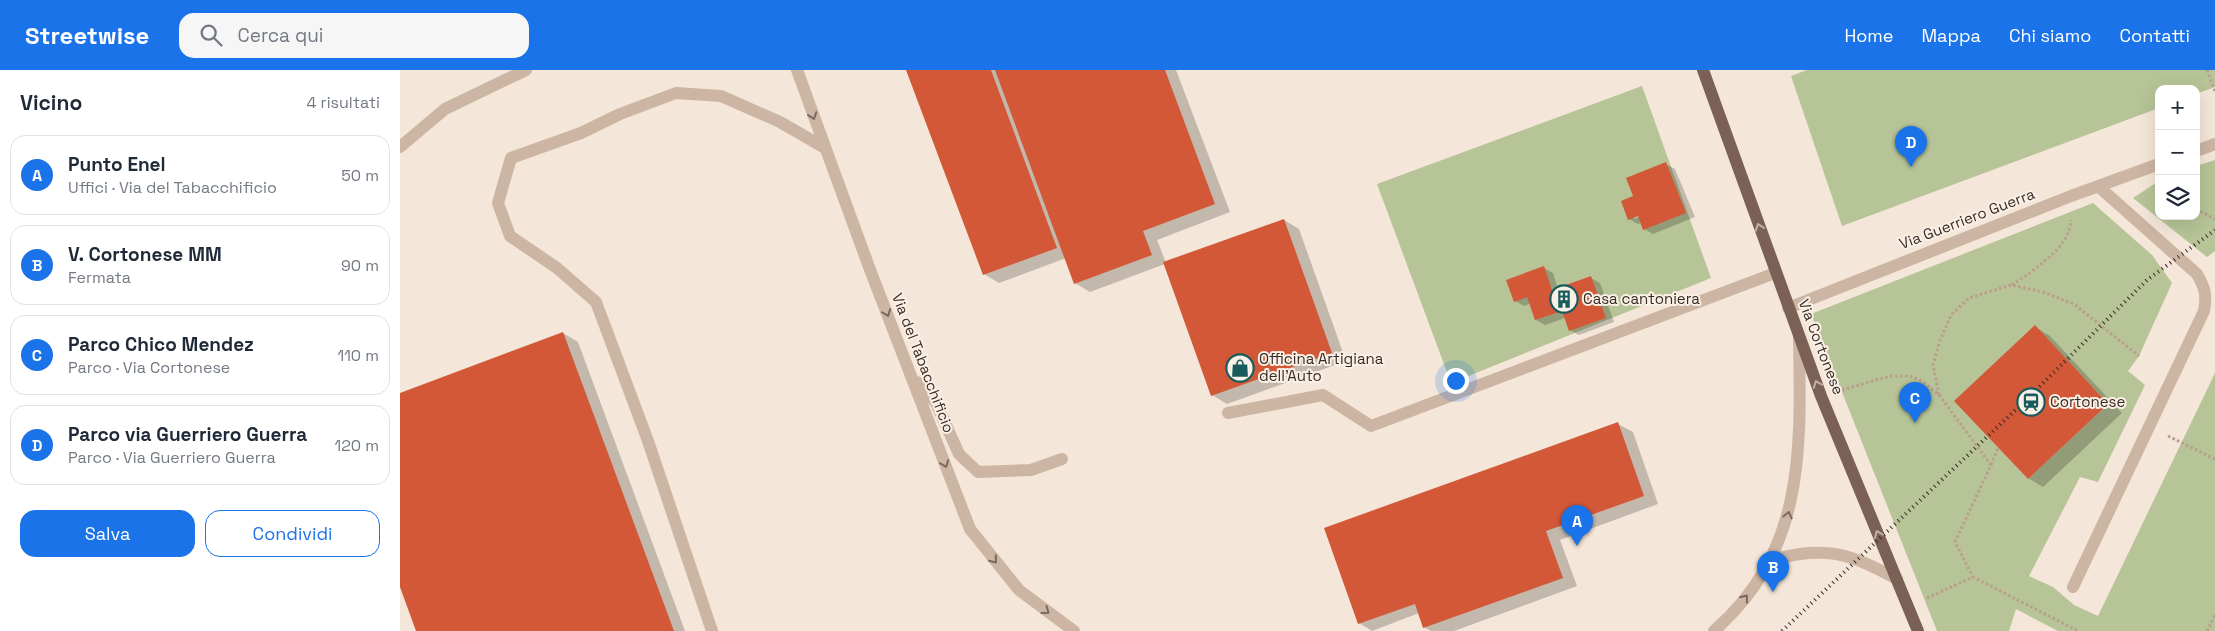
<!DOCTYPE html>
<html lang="it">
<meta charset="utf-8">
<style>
body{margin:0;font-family:"Space Grotesk",sans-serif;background:#f6f6f7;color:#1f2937}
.controls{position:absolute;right:15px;top:15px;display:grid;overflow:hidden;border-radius:10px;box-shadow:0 5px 20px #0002}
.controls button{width:45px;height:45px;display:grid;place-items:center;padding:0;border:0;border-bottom:1px solid #e0e1e3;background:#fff;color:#1f2937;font:25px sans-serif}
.you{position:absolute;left:1055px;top:310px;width:18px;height:18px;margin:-12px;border:4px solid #fff;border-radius:50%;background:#1a73e8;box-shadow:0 0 0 8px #1a73e833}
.badge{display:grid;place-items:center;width:32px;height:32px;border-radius:50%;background:#1a73e8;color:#fff;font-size:16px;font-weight:700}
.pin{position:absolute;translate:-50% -41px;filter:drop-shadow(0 1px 2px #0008)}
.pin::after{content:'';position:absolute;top:26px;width:18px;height:15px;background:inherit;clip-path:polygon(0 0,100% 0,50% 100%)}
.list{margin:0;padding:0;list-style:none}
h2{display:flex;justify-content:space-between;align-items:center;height:65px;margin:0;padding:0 20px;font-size:21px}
h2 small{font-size:16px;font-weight:400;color:#747a83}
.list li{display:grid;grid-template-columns:32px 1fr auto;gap:15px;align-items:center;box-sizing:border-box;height:80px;margin:0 10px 10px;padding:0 10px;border:1px solid #e0e1e3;border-radius:15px}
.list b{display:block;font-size:19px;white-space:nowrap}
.list p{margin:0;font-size:16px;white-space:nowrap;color:#747a83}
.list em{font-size:16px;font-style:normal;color:#747a83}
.actions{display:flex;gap:10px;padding:15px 20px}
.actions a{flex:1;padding:11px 0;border:1px solid #1a73e8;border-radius:15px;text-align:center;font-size:18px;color:#1a73e8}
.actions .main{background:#1a73e8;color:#fff}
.icon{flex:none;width:28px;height:28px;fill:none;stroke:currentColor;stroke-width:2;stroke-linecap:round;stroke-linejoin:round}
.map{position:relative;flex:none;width:1815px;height:561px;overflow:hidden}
header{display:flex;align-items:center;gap:30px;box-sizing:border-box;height:70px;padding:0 25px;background:#1a73e8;color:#fff}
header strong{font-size:24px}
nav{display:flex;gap:28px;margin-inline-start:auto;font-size:18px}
.search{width:350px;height:45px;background:#f6f6f7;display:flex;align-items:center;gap:12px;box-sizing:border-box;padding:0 18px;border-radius:15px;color:#747a83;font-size:19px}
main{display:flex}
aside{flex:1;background:#fff}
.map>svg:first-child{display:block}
.green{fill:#b7c497;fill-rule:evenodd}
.shadow{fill:#0003;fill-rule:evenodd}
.building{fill:#d25838}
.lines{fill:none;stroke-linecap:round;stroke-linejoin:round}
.path{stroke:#b99e8d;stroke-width:3;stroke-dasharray:2.5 2.5;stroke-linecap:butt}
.minor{stroke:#cdb5a3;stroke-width:12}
.major{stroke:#7b6155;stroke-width:12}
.rail{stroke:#372b26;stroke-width:4;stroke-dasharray:1 4;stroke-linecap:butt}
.oneway{stroke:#7a695e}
.oneway2{stroke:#c1b0a4}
.labels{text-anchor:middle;stroke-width:4;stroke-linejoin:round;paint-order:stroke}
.street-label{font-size:15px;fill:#372b26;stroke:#fbf0e5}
.poi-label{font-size:15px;fill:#372b26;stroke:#fbf0e5;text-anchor:start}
</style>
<header>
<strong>Streetwise</strong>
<div class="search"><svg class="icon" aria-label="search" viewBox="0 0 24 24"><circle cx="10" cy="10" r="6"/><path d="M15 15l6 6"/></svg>Cerca qui</div>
<nav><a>Home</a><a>Mappa</a><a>Chi siamo</a><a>Contatti</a></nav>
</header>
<main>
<aside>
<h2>Vicino<small>4 risultati</small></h2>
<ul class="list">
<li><span class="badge">A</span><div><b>Punto Enel</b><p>Uffici · Via del Tabacchificio</p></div><em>50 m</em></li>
<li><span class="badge">B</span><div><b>V. Cortonese MM</b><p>Fermata</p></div><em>90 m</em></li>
<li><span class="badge">C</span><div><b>Parco Chico Mendez</b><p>Parco · Via Cortonese</p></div><em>110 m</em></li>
<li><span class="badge">D</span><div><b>Parco via Guerriero Guerra</b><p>Parco · Via Guerriero Guerra</p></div><em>120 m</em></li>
</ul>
<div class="actions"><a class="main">Salva</a><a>Condividi</a></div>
</aside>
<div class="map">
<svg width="1815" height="561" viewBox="0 0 1815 561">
<rect width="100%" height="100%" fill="#f4e6d8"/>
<path class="green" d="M 1407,0 L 1815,0 L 1815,17 L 1796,24 L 1796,19 L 1759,19 L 1759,38 L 1442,156 L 1391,6 Z
M 1242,16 L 1311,208 L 1051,313 L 977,114 Z
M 1815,90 L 1815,181 L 1807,187 L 1733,128 L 1759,111 L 1759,146 L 1796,146 L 1796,96 Z
M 1693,133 L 1752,185 L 1772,213 L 1739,286 L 1728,301 L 1745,315 L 1698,412 L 1680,407 L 1629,506 L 1653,517 L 1674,535 L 1698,546 L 1815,303 L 1815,561 L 1658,561 L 1616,539 L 1609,561 L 1537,561 L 1411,244 ZM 1635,256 L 1708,334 L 1628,409 L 1555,331 Z"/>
<path class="shadow" d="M 508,0 L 776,0 L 830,142 L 757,170 L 766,193 L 884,150 L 899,159 L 946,291 L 827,334 L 812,325 L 765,194 L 690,222 L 675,213 L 666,188 L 599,213 L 584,204 Z
M 1266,94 L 1275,99 L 1295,147 L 1253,164 L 1244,159 L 1241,153 L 1238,154 L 1229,149 L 1234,127 ZM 1244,145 L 1234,149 L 1234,146 Z
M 1144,198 L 1153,203 L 1158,219 L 1191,208 L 1200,213 L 1214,252 L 1179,265 L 1170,260 L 1165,248 L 1145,255 L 1136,250 L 1131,233 L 1124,236 L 1115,231 Z
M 1635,257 L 1650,266 L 1722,343 L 1643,417 L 1628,408 Z
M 163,263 L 178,272 L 285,561 L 18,561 L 0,514 L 0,324 Z
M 1218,354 L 1233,362 L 1258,434 L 1160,470 L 1177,516 L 1054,561 L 1031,561 L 1024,557 L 1019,543 L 972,561 L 959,553 Z"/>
<path class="building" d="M 506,0 L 591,0 L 657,178 L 583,205 Z
M 595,0 L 765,0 L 815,134 L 743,161 L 752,185 L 674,214 Z
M 1266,92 L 1286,143 L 1243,160 L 1238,146 L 1228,150 L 1221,131 L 1233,126 L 1226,108 Z
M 884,149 L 932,283 L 811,326 L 763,192 Z
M 1144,196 L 1152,220 L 1191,206 L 1206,248 L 1169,261 L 1162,241 L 1135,250 L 1127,227 L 1114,232 L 1106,210 Z
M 1635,255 L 1708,334 L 1628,409 L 1554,331 Z
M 163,262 L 274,561 L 16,561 L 0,517 L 0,323 Z
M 1218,352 L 1244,426 L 1146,461 L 1163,508 L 1023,558 L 1015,534 L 958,554 L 924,458 Z"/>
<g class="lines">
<path class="path" d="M 1807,0 L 1815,21
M 1796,139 L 1815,149
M 1612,215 C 1632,201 1670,178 1671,150
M 1442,320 L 1490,306 L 1510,306 L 1522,311 L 1539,325 L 1591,395 L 1555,472 L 1573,507
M 1539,325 L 1533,295 L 1539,273 L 1551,245 L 1569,228 L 1611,215 L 1643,222 L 1674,234 L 1739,286
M 1768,366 L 1815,389
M 1591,395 L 1598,378
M 1527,528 L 1573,507 L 1678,561
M 1807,561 L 1815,545"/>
<path class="minor" d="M 397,0 L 469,197 L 570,459 L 619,520 L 674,561
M 0,77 L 45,39 L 126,0
M 1796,81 L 1815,74
M 1388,238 L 1671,126 L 1759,94
M 517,312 L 536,333 L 559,384 L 578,402 L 631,400 L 662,389
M 828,343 L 923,325 L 971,356 L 1375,203
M 1371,490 C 1425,475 1449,483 1497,509
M 1673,517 L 1804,241 C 1807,225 1805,218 1797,204 L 1698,116
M 312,561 L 248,371 L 196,232 L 157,198 L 110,166 L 98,133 L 111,88 L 181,63 L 220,44 L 276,23 L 321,26 L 380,52 L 425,78
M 1314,561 C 1405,481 1401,381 1399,268"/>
<path class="major" d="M 1303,0 L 1421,326 L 1518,561"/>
<path class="rail" d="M 1382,561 L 1626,330 L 1747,210 L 1815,160"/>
</g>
<defs><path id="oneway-chevron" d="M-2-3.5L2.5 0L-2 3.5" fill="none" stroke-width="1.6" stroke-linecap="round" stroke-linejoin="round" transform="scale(1.25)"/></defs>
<g class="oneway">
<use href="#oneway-chevron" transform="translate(413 46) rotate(70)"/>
<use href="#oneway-chevron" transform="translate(487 243) rotate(69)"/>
<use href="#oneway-chevron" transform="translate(545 394) rotate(69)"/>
<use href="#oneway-chevron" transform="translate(1388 445) rotate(-77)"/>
<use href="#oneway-chevron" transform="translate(594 490) rotate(51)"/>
<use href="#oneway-chevron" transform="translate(1345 528) rotate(-52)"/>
<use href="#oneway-chevron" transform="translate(646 541) rotate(36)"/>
</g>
<g class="oneway2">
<use href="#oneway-chevron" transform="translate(1359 157) rotate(-110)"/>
<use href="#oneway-chevron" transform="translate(1417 314) rotate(-111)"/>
<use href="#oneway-chevron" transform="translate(1478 464) rotate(-113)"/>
</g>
<defs>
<g id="building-ring" transform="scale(1.4375)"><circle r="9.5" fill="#fbf0e5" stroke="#175b5d" stroke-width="1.5"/><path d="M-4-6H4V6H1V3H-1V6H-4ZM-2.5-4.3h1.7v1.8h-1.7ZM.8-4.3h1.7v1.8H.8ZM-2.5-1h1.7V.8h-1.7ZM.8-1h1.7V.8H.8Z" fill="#175b5d"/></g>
<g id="shop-ring" transform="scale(1.4375)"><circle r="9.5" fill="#fbf0e5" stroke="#175b5d" stroke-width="1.5"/><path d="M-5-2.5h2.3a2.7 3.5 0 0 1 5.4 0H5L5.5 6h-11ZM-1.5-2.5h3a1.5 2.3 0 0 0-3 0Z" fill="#175b5d"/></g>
<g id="station-ring" transform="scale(1.4375)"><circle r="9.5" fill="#fbf0e5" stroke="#175b5d" stroke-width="1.5"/><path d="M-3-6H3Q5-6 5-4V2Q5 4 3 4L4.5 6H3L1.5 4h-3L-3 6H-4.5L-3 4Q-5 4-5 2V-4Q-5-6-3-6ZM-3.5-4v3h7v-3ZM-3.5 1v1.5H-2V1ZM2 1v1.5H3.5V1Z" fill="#175b5d"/></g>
</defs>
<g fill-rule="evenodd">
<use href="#building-ring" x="1164" y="229"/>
<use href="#shop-ring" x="840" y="298"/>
<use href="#station-ring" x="1631" y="332"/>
</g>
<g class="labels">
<g class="street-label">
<text transform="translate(1567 149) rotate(-21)" y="5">Via Guerriero Guerra</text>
<text transform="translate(1421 277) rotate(69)" y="5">Via Cortonese</text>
<text transform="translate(523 293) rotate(69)" y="5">Via del Tabacchificio</text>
</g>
<g class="poi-label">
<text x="1183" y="234">Casa cantoniera</text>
<text x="859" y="294">Officina Artigiana<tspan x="859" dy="17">dell'Auto</tspan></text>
<text x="1650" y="337">Cortonese</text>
</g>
</g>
</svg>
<div class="controls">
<button>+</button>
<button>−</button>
<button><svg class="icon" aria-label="layers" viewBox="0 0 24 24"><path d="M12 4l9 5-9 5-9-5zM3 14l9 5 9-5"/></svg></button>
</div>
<div class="you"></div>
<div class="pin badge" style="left:1177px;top:476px">A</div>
<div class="pin badge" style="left:1373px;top:522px">B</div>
<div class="pin badge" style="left:1515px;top:353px">C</div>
<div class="pin badge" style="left:1511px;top:97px">D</div>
</div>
</main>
